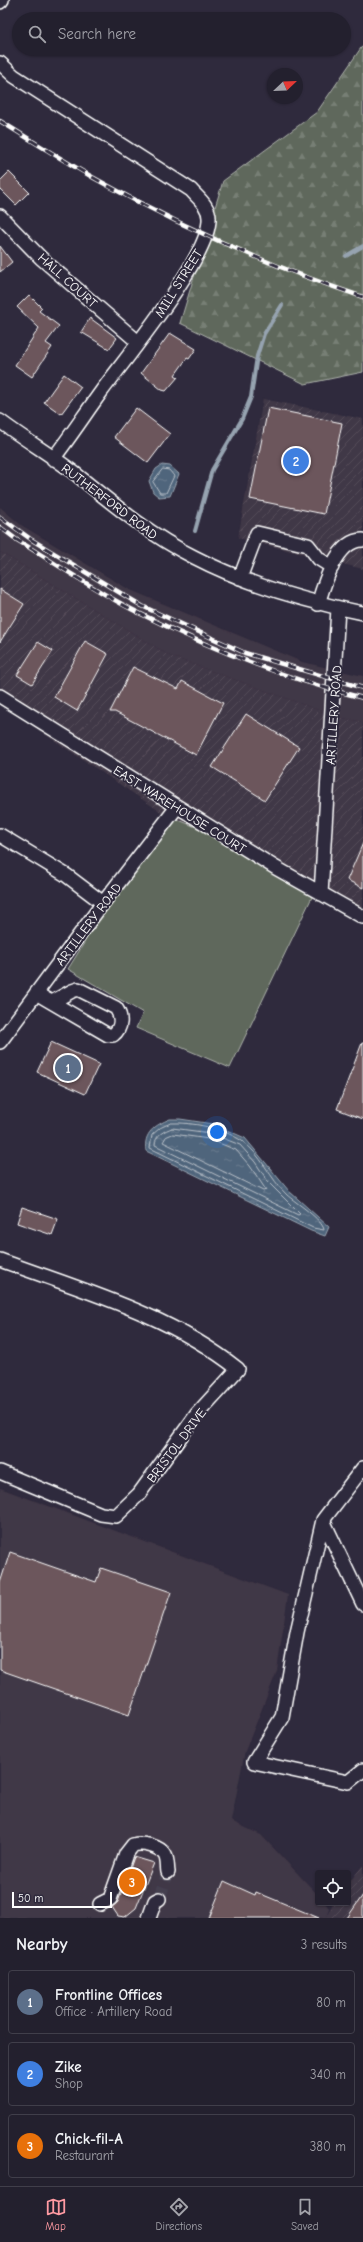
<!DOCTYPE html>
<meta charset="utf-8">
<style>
body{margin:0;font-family:"Comic Neue",sans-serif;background:#2f2d3a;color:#f1f3f6}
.controls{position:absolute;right:12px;bottom:12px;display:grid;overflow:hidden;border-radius:4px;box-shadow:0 1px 3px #0004}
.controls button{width:36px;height:36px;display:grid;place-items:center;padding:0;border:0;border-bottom:1px solid #403e4a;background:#23202e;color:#f1f3f6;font:20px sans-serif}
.compass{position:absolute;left:267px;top:68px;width:36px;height:36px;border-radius:50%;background:#23202e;box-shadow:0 1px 3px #0004;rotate:67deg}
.scale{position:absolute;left:12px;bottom:10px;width:100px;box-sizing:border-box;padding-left:4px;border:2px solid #fff;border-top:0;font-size:11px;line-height:14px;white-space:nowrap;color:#fff;-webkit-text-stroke:3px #2f2a3d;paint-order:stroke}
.you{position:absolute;left:217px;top:1132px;width:14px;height:14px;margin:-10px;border:3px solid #fff;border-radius:50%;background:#1a73e8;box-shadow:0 0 0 6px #1a73e833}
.badge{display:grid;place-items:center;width:26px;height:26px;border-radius:50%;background:#ff9aa2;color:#fff;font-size:13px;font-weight:700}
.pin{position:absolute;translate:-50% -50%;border:2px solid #fff;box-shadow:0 1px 4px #0006}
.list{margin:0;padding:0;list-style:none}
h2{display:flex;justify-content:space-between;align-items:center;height:52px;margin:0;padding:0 16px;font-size:17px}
h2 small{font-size:13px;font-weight:400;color:#a3a3aa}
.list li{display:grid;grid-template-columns:26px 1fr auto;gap:12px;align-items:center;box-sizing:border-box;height:64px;margin:0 8px 8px;padding:0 8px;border:1px solid #403e4a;border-radius:4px}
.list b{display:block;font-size:15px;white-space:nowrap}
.list p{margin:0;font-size:13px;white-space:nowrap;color:#a3a3aa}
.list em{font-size:13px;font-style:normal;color:#a3a3aa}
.icon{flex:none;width:22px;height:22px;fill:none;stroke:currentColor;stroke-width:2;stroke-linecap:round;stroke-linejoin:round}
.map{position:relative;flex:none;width:363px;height:1918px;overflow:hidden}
.search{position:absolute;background:#23202e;box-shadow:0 1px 3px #0004;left:12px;right:12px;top:12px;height:44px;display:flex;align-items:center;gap:10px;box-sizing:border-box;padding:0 14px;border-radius:22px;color:#a3a3aa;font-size:15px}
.sheet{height:268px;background:#23202e}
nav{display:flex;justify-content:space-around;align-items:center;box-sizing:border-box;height:56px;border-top:1px solid #403e4a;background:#23202e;font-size:11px;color:#a3a3aa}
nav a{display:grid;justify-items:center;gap:2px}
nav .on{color:#ff9aa2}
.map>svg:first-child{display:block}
.built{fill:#413746}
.industrial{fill:url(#industrial-furrows)}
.forest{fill:url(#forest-firs);stroke:#afb4ad}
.pitch{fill:#5f685b;stroke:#afb4ad}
.water{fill:url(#water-ripples);stroke:#96a3b0}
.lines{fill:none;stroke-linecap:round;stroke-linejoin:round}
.shore{stroke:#b9c1ca;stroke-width:1}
.stream{stroke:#96a3b0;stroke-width:4}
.building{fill:#6c565c;stroke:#fff}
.minor-tunnel{stroke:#443f50;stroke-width:13;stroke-dasharray:13 6;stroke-linecap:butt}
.minor-casing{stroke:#fff;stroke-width:16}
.minor{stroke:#2f2a3d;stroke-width:13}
.rail-casing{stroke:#fff;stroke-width:4.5}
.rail{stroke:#2f2a3d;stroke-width:3;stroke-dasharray:9;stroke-linecap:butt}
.labels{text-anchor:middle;stroke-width:4;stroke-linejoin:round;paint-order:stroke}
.street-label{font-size:13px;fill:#fff;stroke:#2f2a3d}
</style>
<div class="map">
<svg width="363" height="1918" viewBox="0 0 363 1918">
<defs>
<pattern id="industrial-furrows" width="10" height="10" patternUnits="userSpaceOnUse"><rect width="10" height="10" fill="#413746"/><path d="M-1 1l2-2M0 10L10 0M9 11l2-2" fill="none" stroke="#544b58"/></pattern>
<pattern id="forest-firs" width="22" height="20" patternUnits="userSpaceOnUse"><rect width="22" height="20" fill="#5f685b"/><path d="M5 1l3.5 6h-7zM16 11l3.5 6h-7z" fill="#777f74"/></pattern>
<pattern id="water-ripples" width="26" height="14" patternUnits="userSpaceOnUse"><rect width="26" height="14" fill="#50657b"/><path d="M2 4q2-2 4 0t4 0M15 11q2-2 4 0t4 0" fill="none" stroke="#6a7c8f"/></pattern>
</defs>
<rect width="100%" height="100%" fill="#2f2a3d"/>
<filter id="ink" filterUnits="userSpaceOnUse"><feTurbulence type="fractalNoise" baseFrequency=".025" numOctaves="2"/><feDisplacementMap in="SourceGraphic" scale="8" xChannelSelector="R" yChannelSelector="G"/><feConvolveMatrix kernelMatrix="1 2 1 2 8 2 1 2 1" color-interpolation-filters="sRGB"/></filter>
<g filter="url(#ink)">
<path class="built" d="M 0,507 L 21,525 L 128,589 L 302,662 L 363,676 L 363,722 L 337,717 L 170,656 L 0,552 Z
M 0,1488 L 288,1595 L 277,1671 L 245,1751 L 231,1821 L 261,1835 L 318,1895 L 318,1903 L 325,1903 L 329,1908 L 326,1918 L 0,1918 Z"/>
<path class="industrial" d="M 263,399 L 363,419 L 363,569 L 238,538 Z
M 0,552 L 170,656 L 337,717 L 363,722 L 363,918 L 312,897 L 208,832 L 164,814 L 0,704 Z
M 363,1865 L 363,1918 L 326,1918 L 333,1903 L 348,1903 L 348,1884 Z"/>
<path class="forest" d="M 363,45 L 363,372 L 305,384 L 180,323 L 223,181 L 317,112 Z"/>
<path class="pitch" d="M 164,814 L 208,832 L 312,897 L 230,1068 L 136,1028 L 143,1013 L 68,969 Z"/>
<path class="water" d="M 162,465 L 170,466 L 179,474 L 170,496 L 159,497 L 153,492 L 149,481 L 156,469 Z
M 170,1119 L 180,1119 L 213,1124 L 245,1138 L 289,1191 L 329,1227 L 325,1236 L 311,1231 L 146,1151 C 143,1133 155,1125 170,1119 Z"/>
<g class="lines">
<path class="shore" d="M 163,469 L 169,470 L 174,476 L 166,493 L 160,493 L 153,482 Z
M 171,1123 C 193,1122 223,1128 242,1141 C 261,1154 270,1179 287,1195 C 295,1202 323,1220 324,1230 L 313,1228 L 150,1148 L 152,1135 L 160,1128 Z
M 172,1128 L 210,1133 L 240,1145 L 255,1162 L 269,1183 L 300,1214 L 298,1215 L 155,1145 C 155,1135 164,1131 172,1128 Z
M 173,1134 L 209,1139 L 236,1150 L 250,1166 L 266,1190 L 263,1191 L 163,1142 L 166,1137 Z"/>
<path class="stream" d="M 346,256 L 363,246
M 195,531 L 212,470 L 242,419 L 251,397 L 257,356 L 264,334 L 282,305"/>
</g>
<path class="building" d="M 9,172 L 29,192 L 16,205 L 0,189 L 0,181 Z
M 0,246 L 12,262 L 0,272 Z
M 29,295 L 42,308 L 39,311 L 59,326 L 46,343 L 52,347 L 32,377 L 15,365 L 39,328 L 17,307 Z
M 90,318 L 117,338 L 109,349 L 81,332 Z
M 170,333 L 196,349 L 189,359 L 187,358 L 175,375 L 178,377 L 166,391 L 162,390 L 141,373 Z
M 64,374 L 81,387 L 61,414 L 44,402 Z
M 136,408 L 170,434 L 148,463 L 114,437 Z
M 268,408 L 342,423 L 324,514 L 250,499 Z
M 0,589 L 24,604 L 0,642 Z
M 85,641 L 108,654 L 77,711 L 54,697 Z
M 38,642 L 53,651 L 32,684 L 17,675 Z
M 133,667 L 178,689 L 182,681 L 223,703 L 196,755 L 115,712 L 110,712 Z
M 246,714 L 299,747 L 265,800 L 212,767 Z
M 363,843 L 363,888 L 347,880 Z
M 51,1042 L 99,1064 L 85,1094 L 37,1072 Z
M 362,1043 L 363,1043 L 363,1119 L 337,1109 Z
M 22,1207 L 58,1219 L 52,1235 L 17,1223 Z
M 10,1552 L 96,1582 L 101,1568 L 171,1592 L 129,1715 L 0,1670 L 0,1583 Z
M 134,1857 L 154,1863 L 136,1908 L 125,1917 L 118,1916 L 112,1907 L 118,1902 Z
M 224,1881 L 255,1895 L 256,1892 L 319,1918 L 209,1918 Z
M 363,1895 L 363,1918 L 347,1918 Z"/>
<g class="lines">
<path class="minor-tunnel" d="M 159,1899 L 168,1872"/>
<g class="minor-casing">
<path id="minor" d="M 0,2 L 2,0
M 0,63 L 14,76 L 191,190 C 198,198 209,206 209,218 C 211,255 126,358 101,392 C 85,414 70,437 53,459
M 0,216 L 41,258 L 138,342
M 0,421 C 25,440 53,456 77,475 C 114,505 150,535 194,557 C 248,585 304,601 363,613
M 240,578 L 257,533 L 308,545 L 319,559 L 332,567
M 318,604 C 324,584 337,539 363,540
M 0,696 L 276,868 L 363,917
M 0,835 L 66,875 L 103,903
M 321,894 L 338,608
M 36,993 L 46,999 L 108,1035 L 113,1035 C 122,1028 122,1017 116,1008 L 78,989 L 72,991 L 52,1002
M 0,1042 L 103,903 L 177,807
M 0,1260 C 81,1290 169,1314 238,1369 L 197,1414 L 139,1494 L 116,1516 L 101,1514 L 0,1472
M 363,1468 L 323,1520 L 297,1632 L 282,1717 L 254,1762 L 348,1782 L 363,1770
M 323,1520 L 363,1604
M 100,1904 L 110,1899 L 126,1854 L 133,1845 C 142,1842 160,1846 165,1855 C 168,1860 167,1867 168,1872
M 149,1918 L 155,1901 L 159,1899"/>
</g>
<use href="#minor" class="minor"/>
<g class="rail-casing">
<path id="rail" d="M 0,121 C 31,140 62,160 94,178 C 179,226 270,266 363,297
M 0,517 L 32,540 L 142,606 L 245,653 L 363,688
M 0,527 L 17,540 C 57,564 98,593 139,613 C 211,649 286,679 363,698"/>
</g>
<use href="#rail" class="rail"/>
</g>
</g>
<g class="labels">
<g class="street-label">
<text transform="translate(68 280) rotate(42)" y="5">HALL COURT</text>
<text transform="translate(178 283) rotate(-58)" y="5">MILL STREET</text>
<text transform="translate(110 501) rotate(37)" y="5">RUTHERFORD ROAD</text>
<text transform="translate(333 715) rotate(-86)" y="5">ARTILLERY ROAD</text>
<text transform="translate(180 809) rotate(32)" y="5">EAST WAREHOUSE COURT</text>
<text transform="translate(88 924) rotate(-53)" y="5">ARTILLERY ROAD</text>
<text transform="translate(176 1445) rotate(-53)" y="5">BRISTOL DRIVE</text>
</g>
</g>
</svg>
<div class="controls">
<button><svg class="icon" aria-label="locate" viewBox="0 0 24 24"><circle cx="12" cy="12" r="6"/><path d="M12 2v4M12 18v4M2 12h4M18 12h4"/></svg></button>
</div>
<svg class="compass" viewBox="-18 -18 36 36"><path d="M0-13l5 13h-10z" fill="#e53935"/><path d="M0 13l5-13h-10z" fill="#a3a3aa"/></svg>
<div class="scale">50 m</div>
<div class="you"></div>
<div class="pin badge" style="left:68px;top:1068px;background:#5c6f8a">1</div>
<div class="pin badge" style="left:296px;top:461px;background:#3f7fe0">2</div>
<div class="pin badge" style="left:132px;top:1882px;background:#e8710a">3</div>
<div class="search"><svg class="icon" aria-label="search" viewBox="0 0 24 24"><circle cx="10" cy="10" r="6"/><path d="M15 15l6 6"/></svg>Search here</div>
</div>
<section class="sheet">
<h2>Nearby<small>3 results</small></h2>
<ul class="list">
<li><span class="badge" style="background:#5c6f8a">1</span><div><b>Frontline Offices</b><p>Office · Artillery Road</p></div><em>80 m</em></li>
<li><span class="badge" style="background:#3f7fe0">2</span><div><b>Zike</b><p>Shop</p></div><em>340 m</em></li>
<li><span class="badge" style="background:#e8710a">3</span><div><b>Chick-fil-A</b><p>Restaurant</p></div><em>380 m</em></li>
</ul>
</section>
<nav>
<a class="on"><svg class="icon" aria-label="map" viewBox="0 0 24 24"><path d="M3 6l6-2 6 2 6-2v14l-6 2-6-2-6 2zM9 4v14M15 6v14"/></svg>Map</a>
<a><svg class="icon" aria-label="directions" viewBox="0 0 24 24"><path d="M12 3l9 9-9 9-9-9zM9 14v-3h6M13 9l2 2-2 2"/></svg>Directions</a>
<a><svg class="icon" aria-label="saved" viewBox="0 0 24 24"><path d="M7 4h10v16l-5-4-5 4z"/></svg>Saved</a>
</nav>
